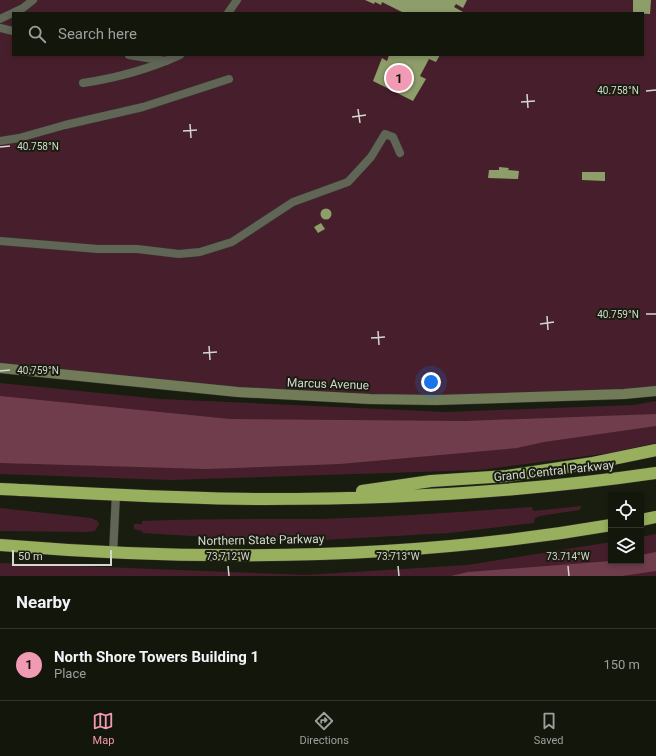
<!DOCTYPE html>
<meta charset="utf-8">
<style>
body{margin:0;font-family:Roboto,sans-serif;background:#202319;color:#f1f3f6}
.controls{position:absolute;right:12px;bottom:12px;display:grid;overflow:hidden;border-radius:0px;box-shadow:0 2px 6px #0003}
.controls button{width:36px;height:36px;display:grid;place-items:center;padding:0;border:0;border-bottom:1px solid #32352c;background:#13160b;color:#f1f3f6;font:20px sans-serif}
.scale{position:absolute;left:12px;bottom:10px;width:100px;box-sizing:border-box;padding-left:4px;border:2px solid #d4d7cf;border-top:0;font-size:11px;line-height:14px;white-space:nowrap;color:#d4d7cf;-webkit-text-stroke:3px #191d0f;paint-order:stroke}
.you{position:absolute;left:431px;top:382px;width:14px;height:14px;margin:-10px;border:3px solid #fff;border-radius:50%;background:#1a73e8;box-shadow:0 0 0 6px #1a73e833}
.badge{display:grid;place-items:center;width:26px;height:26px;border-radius:50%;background:#f19ab3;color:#111;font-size:13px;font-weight:700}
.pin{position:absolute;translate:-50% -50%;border:2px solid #fff;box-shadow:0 1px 4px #0006}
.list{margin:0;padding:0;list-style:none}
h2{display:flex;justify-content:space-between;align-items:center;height:52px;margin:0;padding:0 16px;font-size:17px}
h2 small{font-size:13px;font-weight:400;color:#9d9f9d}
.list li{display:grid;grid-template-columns:26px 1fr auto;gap:12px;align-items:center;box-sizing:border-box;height:72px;padding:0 16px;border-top:1px solid #32352c}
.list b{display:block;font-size:15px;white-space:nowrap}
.list p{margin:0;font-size:13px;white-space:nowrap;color:#9d9f9d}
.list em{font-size:13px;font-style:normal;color:#9d9f9d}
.icon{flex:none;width:22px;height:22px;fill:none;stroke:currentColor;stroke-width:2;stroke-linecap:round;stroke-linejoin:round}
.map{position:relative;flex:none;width:656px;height:576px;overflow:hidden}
.search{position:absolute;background:#13160b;box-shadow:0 2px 6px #0003;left:12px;right:12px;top:12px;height:44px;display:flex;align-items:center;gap:10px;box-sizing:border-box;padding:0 14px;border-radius:0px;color:#9d9f9d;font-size:15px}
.sheet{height:124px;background:#13160b}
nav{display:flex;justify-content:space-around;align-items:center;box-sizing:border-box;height:56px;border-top:1px solid #32352c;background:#13160b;font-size:11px;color:#9d9f9d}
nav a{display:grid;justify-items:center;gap:2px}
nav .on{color:#f19ab3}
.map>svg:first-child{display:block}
.green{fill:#471f2c;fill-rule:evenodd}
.forest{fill:#703d4d}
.building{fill:#8e9e6a}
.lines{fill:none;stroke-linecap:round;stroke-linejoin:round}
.lane-casing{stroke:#33352e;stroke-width:9}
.secondary-casing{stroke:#33352e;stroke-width:11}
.highway-casing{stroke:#33352e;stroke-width:13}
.lane{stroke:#606556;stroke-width:8}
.secondary{stroke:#717b58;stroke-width:10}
.highway{stroke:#98af5d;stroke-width:12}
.ticks{fill:none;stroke:#d4d7cf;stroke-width:1.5}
.labels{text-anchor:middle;stroke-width:4;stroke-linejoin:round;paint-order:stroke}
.street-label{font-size:12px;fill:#d4d7cf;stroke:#191d0f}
.ticks-label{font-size:10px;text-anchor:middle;fill:#d4d7cf;stroke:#191d0f;stroke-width:4;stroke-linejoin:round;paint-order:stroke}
</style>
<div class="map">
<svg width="656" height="576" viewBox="0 0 656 576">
<rect width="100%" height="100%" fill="#191d0f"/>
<path class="green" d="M 0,0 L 656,0 L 656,391 L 370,399 L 0,368 ZM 13,13 L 643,13 L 643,55 L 13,55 Z
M 0,383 L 160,399 L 446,412 L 634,405 L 656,401 L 656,443 L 611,453 L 480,470 L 170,480 L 0,474 Z
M 582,506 L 579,510 L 540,516 L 535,518 L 534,523 L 449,533 L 287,542 L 143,533 L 142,531 L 134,529 L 134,524 L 142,524 L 142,521 C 202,519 261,519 321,519 C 391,517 462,512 532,507 L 533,511 Z
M 0,508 L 91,518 L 98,521 L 99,524 L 95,531 L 87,532 L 0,531 Z
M 656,534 L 656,576 L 0,576 L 0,563 L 305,575 L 467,565 L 611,542 L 611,561 L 641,561 L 641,537 Z"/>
<path class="forest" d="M 0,396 L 230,419 L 465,421 L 656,414 L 656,426 L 544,442 L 517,448 L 340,464 L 207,469 L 0,463 Z
M 656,552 L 656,571 L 622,576 L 451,576 L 468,572 L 611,561 L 641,561 L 641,555 Z"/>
<path class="building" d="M 365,0 L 467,0 L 463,8 L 456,4 L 454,7 L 465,13 L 404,13 L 382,2 L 381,5 L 375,2 L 374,4 Z
M 633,0 L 651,0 L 650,14 L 633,13 Z
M 389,55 L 440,55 L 436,62 L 429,59 L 420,76 L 426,79 L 413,101 L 373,81 L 382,58 L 387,61 Z
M 499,167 L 509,168 L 508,170 L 519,171 L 518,179 L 488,178 L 489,170 L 499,170 Z
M 582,172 L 605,172 L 605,181 L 582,180 Z
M320.5 214a5.5 5.5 0 1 1 11 0a5.5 5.5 0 1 1-11 0Z
M 321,223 L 325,229 L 318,233 L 314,227 Z"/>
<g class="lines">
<g class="lane-casing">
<path id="lane" d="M 228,13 L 237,0
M 0,19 L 23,8 L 33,0
M 0,28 L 13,31
M 129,55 L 166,61
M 83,83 C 117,78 149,69 180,55
M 0,141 L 19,138 L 65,125 L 143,107 L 229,79
M 0,241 L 98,249 L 137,249 L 179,254 L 200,252 L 232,242 L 293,202 L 348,182 L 371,157 L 385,134 L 393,137 L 400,153
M 113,554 L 116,494"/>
</g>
<g class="secondary-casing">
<path id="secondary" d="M 0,368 L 238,392 L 370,399 L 436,400 L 624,394 L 656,391"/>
</g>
<g class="highway-casing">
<path id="highway" d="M 0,489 C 88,493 176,499 264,499 C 395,499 526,492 656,473
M 362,491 L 431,481 L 507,476 L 593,463 L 656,450
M 641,520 L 656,517
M 0,545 C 203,562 410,560 611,525"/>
</g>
<use href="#lane" class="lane"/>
<use href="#secondary" class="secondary"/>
<use href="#highway" class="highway"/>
</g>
<path class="ticks" d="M 646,91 L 656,90M 527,94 L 528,108M 521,102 L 535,101M 358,109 L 360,123M 352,117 L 366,115M 190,124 L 191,138M 183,131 L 197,130M 0,147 L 10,146M 646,314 L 656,314M 547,316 L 548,330M 540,324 L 554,322M 378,331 L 379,345M 371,338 L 385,337M 209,346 L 210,360M 203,353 L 217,352M 0,371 L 10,370M 228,566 L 229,576M 398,566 L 399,576M 568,566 L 569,576"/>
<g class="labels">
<g class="street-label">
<text transform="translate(328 384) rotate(2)" y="4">Marcus Avenue</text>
<text transform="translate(554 471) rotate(-6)" y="4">Grand Central Parkway</text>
<text transform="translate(261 540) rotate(-1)" y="4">Northern State Parkway</text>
</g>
</g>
<g class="ticks-label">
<text x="618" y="94">40.758°N</text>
<text x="38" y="150">40.758°N</text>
<text x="618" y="318">40.759°N</text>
<text x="38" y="374">40.759°N</text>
<text x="228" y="560">73.712°W</text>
<text x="398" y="560">73.713°W</text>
<text x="568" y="560">73.714°W</text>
</g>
</svg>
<div class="controls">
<button><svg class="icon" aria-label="locate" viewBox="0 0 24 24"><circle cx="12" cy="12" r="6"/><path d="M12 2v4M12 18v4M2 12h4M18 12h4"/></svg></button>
<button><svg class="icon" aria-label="layers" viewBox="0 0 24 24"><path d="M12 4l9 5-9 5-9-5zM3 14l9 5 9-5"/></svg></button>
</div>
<div class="scale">50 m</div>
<div class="you"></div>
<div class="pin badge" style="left:399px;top:78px">1</div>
<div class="search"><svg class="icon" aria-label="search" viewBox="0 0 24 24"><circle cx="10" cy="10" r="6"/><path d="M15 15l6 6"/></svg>Search here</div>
</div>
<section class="sheet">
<h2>Nearby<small></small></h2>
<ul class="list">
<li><span class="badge">1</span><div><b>North Shore Towers Building 1</b><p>Place</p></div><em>150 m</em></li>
</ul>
</section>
<nav>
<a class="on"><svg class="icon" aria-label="map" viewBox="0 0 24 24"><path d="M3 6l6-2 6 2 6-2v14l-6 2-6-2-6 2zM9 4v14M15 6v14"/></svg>Map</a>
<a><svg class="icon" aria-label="directions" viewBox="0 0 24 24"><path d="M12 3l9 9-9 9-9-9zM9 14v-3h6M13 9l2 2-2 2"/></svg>Directions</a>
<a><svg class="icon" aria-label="saved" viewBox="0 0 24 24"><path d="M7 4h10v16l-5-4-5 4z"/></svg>Saved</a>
</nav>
